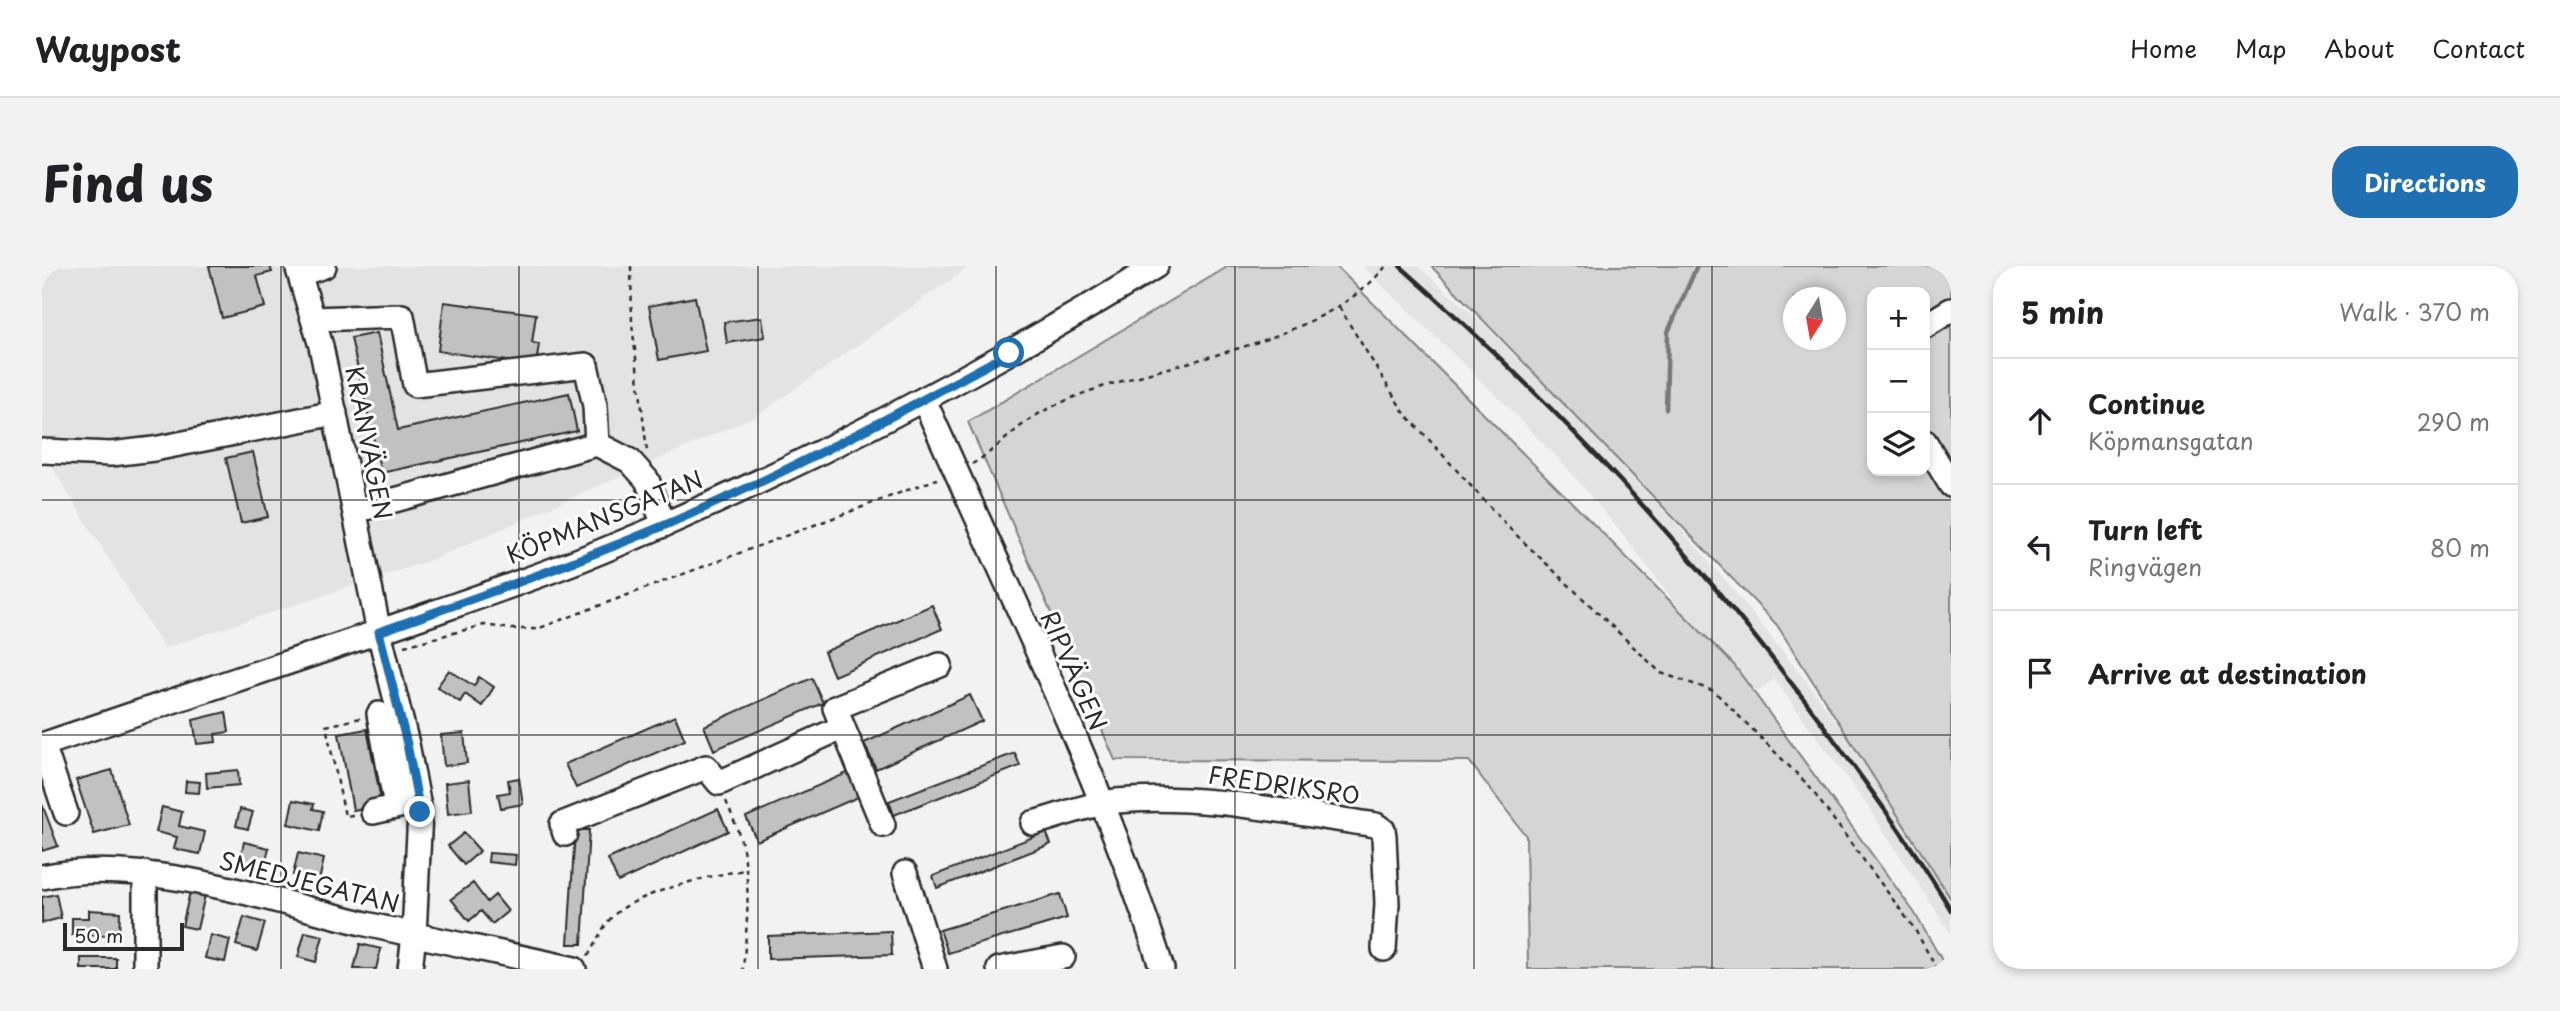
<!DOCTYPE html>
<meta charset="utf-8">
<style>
body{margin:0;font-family:"Playpen Sans",sans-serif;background:#f2f2f2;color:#202124}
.controls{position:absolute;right:21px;top:21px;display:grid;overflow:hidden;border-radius:14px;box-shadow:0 4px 10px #0003}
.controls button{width:63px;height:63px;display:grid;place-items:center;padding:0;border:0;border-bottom:2px solid #e0e0e0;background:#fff;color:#202124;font:35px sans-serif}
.compass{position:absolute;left:1741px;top:21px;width:63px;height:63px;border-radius:50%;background:#fff;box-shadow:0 4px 10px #0003;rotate:191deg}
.scale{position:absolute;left:21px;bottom:18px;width:121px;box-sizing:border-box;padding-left:7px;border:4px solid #2b2b2b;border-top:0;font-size:19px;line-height:24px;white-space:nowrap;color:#2b2b2b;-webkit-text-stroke:5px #fff;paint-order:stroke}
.stop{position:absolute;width:21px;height:21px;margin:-16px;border:5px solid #1f6fb2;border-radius:50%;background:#fff}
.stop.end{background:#1f6fb2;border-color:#fff;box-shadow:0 2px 7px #0008}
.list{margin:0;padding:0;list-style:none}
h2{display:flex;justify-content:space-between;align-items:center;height:91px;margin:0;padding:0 28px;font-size:30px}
h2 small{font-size:23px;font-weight:400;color:#757577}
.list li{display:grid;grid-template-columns:46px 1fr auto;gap:21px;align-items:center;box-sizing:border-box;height:126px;padding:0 28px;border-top:2px solid #e0e0e0}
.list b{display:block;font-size:26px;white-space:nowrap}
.list p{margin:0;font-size:23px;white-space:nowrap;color:#757577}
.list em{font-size:23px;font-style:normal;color:#757577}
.icon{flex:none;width:38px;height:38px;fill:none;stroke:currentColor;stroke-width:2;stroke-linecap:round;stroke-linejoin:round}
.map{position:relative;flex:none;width:1909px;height:703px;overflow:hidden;border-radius:28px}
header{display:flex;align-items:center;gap:42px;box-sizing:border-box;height:98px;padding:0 35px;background:#fff;border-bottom:2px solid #e0e0e0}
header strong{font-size:33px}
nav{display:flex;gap:38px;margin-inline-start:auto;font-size:24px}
.intro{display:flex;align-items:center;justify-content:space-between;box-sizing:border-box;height:168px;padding:0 42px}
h1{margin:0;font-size:49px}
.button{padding:18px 32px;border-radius:28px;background:#1f6fb2;color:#fff;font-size:24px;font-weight:700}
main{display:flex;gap:42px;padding:0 42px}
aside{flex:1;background:#fff;border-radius:28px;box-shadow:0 4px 10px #0003}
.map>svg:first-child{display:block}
.built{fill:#e3e3e3}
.green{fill:#d5d5d5;stroke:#808080;stroke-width:2;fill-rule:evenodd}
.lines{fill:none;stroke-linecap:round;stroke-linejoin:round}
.stream{stroke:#787878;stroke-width:4.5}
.building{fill:#c1c1c1;stroke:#2b2b2b;stroke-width:2}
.minor-casing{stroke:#2b2b2b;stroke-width:28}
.path{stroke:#2b2b2b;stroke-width:2.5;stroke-dasharray:5 5;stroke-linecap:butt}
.minor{stroke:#fff;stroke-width:23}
.rail{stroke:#2b2b2b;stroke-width:4.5}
.route{stroke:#1f6fb2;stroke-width:9}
.grid{fill:none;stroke:#2b2b2b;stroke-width:2;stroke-opacity:0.55}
.labels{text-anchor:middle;stroke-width:6;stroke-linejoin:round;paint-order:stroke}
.street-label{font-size:24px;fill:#2b2b2b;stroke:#fff}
</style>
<header>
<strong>Waypost</strong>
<nav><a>Home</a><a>Map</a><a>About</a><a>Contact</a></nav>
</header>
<div class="intro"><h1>Find us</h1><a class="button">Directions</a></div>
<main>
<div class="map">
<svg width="1909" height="703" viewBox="0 0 1909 703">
<rect width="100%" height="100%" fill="#f2f2f2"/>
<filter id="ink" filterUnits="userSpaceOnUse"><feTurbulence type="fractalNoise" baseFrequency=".0143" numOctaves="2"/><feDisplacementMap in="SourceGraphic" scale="14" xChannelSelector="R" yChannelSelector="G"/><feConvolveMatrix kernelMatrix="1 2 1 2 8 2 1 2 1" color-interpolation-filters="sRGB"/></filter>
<g filter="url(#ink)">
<path class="built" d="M 0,0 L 928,0 L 716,149 L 392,293 L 122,382 L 0,185 Z
M 1320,0 L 1376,0 L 1439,56 L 1545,160 L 1629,252 L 1685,316 L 1765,416 L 1844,524 L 1909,622 L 1909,668 L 1824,538 L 1732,413 L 1707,432 L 1582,270 L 1525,202 L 1452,127 Z"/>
<path class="green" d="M 1187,0 L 1294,0 L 1692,399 L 1872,646 L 1905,703 L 1486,703 L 1484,570 L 1427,495 L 1073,494 L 926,156 Z
M 1389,0 L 1909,0 L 1909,633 L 1735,359 ZM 1830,26 L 1883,26 L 1883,205 L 1830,205 ZM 1752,32 L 1794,32 L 1794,74 L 1752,74 Z"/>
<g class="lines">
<path class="stream" d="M 1624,143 L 1626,66 L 1655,0"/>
</g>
<path class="building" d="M 167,0 L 228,0 L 230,6 L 215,10 L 223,41 L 180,52 Z
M 653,31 L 664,85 L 617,94 L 607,40 Z
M 402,36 L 494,48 L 490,77 L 497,78 L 494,99 L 396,85 Z
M 720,51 L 723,71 L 685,77 L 682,56 Z
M 335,67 L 356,164 L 527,127 L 535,165 L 339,207 L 309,72 Z
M 211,186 L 226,251 L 199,257 L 184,192 Z
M 890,339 L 900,363 L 792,410 L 782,386 Z
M 407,404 L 432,420 L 437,411 L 452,421 L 440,440 L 423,428 L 418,436 L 395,421 Z
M 770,412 L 781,437 L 672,484 L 662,460 Z
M 928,429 L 940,455 L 834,503 L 822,477 Z
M 184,446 L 187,466 L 173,468 L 174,476 L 155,478 L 151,454 Z
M 633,450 L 643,474 L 534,522 L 523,498 Z
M 325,463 L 340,539 L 311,544 L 297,468 Z
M 422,467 L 425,497 L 402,500 L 399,469 Z
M 973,487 L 978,500 L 852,549 L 847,535 Z
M 70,504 L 87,559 L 52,568 L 34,514 Z
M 196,504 L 197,519 L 165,522 L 164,507 Z
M 812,504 L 823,528 L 715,575 L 704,551 Z
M 477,512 L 481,538 L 459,542 L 456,528 L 468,526 L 466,514 Z
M 427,514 L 430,545 L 406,548 L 403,517 Z
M 144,515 L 158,516 L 157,527 L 143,526 Z
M 251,534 L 272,538 L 271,543 L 281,545 L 277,565 L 246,558 Z
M 0,538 L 16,580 L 0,585 Z
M 120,541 L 140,546 L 137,560 L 163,566 L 158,588 L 132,583 L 135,571 L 114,566 Z
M 198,543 L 211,546 L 206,563 L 194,560 Z
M 676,543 L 686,565 L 576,616 L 566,593 Z
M 533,564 L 547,564 L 540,678 L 526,678 Z
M 1004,566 L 1009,578 L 895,622 L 891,610 Z
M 422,567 L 438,585 L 422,599 L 406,580 Z
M 202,576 L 227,582 L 222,603 L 197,597 Z
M 256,587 L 282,593 L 277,615 L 251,609 Z
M 447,587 L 474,589 L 473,599 L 446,596 Z
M 431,617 L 445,636 L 453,629 L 466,645 L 450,658 L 439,645 L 427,655 L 409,633 Z
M 148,626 L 163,629 L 155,663 L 140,660 Z
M 14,628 L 19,652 L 0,657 L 0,631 Z
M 1018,628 L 1025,652 L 906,687 L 898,664 Z
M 47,644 L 78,646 L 77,670 L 30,669 L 30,652 L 47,652 Z
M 202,651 L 223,657 L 215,685 L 194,679 Z
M 849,665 L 850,689 L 726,693 L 726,670 Z
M 263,666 L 281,670 L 274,696 L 256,691 Z
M 168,669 L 188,674 L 183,696 L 163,692 Z
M 318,678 L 339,683 L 334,703 L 312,703 Z
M 39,692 L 74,692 L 74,703 L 39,703 Z"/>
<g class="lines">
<g class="minor-casing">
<path id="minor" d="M 255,0 L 279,80 L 337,366 L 365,478 L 378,546 L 372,669 L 368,703
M 258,8 L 282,0
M 271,53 L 360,50 L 373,119 L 544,99 L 553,140 L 555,178
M 1883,60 L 1909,44
M 882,134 C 965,321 1058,507 1120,703
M 1883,176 L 1909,219
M 0,185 L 69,188 L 112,183 L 293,147
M 313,245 L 555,178 L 588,195 L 605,214 L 622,259
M 337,448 L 354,540
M 0,479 C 129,435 259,393 388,348 C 445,328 504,308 560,285 C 752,206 937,109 1114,0
M 1,479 L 24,547
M 331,546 L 366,538
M 991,557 C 1018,550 1046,538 1074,535 C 1160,527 1248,547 1334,559 L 1341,564 L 1342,570 L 1345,638 L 1342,683
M 841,559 L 793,442 L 898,399
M 523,568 L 520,558 L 664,501 L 677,517 L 801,461
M 103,607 L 103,703
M 863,607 L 893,703
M 0,611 C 99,589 226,634 324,658 C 393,674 462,687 532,703
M 957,703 L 1021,691"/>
</g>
<path class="path" d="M 589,0 L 590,58 L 605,185
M 1297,41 L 1361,145 L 1467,262 L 1619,407 L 1672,425 L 1766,519 L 1872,662 L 1895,703
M 930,198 C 955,184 973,161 998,147 C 1011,140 1025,134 1037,129 C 1130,94 1281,78 1344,0
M 362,380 L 442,359 L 470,363 L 495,363 L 895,213
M 684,535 C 689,547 694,559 698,571 C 710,614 705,659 701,703
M 311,549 L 303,550 L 284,460 L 319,452
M 546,690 C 554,677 561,659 572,649 C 595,627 672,608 704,604"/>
<use href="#minor" class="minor"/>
<path class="rail" d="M 1358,0 C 1522,145 1670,306 1799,483 C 1837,535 1876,589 1909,644"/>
</g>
</g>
<g class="lines" filter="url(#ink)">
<path class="route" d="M 378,546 L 365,478 L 337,366 C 432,332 528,299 621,260 C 740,209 854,149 967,87"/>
</g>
<path class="grid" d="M 239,0 L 239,703M 477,0 L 477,703M 716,0 L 716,703M 954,0 L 954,703M 1193,0 L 1193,703M 1432,0 L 1432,703M 1670,0 L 1670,703M 0,234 L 1909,234M 0,469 L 1909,469"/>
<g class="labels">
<g class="street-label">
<text transform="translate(326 177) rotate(79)" y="8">KRANVÄGEN</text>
<text transform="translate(563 252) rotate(-22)" y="8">KÖPMANSGATAN</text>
<text transform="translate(1031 405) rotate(66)" y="8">RIPVÄGEN</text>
<text transform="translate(1242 520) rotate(8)" y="8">FREDRIKSRO</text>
<text transform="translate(267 617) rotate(14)" y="8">SMEDJEGATAN</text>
</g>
</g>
</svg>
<div class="controls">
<button>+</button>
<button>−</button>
<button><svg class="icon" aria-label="layers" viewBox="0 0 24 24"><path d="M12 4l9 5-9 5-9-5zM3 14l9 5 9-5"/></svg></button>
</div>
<svg class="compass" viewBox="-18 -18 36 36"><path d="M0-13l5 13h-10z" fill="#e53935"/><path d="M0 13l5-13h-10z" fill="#757577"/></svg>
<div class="scale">50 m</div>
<div class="stop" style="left:967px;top:87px"></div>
<div class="stop end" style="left:378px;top:546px"></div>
</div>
<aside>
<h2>5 min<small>Walk · 370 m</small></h2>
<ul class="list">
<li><svg class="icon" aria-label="ahead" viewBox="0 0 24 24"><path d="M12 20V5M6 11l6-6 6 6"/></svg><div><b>Continue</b><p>Köpmansgatan</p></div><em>290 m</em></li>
<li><svg class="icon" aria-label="left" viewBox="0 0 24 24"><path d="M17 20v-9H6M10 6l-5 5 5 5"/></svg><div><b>Turn left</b><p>Ringvägen</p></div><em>80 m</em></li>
<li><svg class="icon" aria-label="arrive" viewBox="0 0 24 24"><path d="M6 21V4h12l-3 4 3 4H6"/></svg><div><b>Arrive at destination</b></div></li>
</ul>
</aside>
</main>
